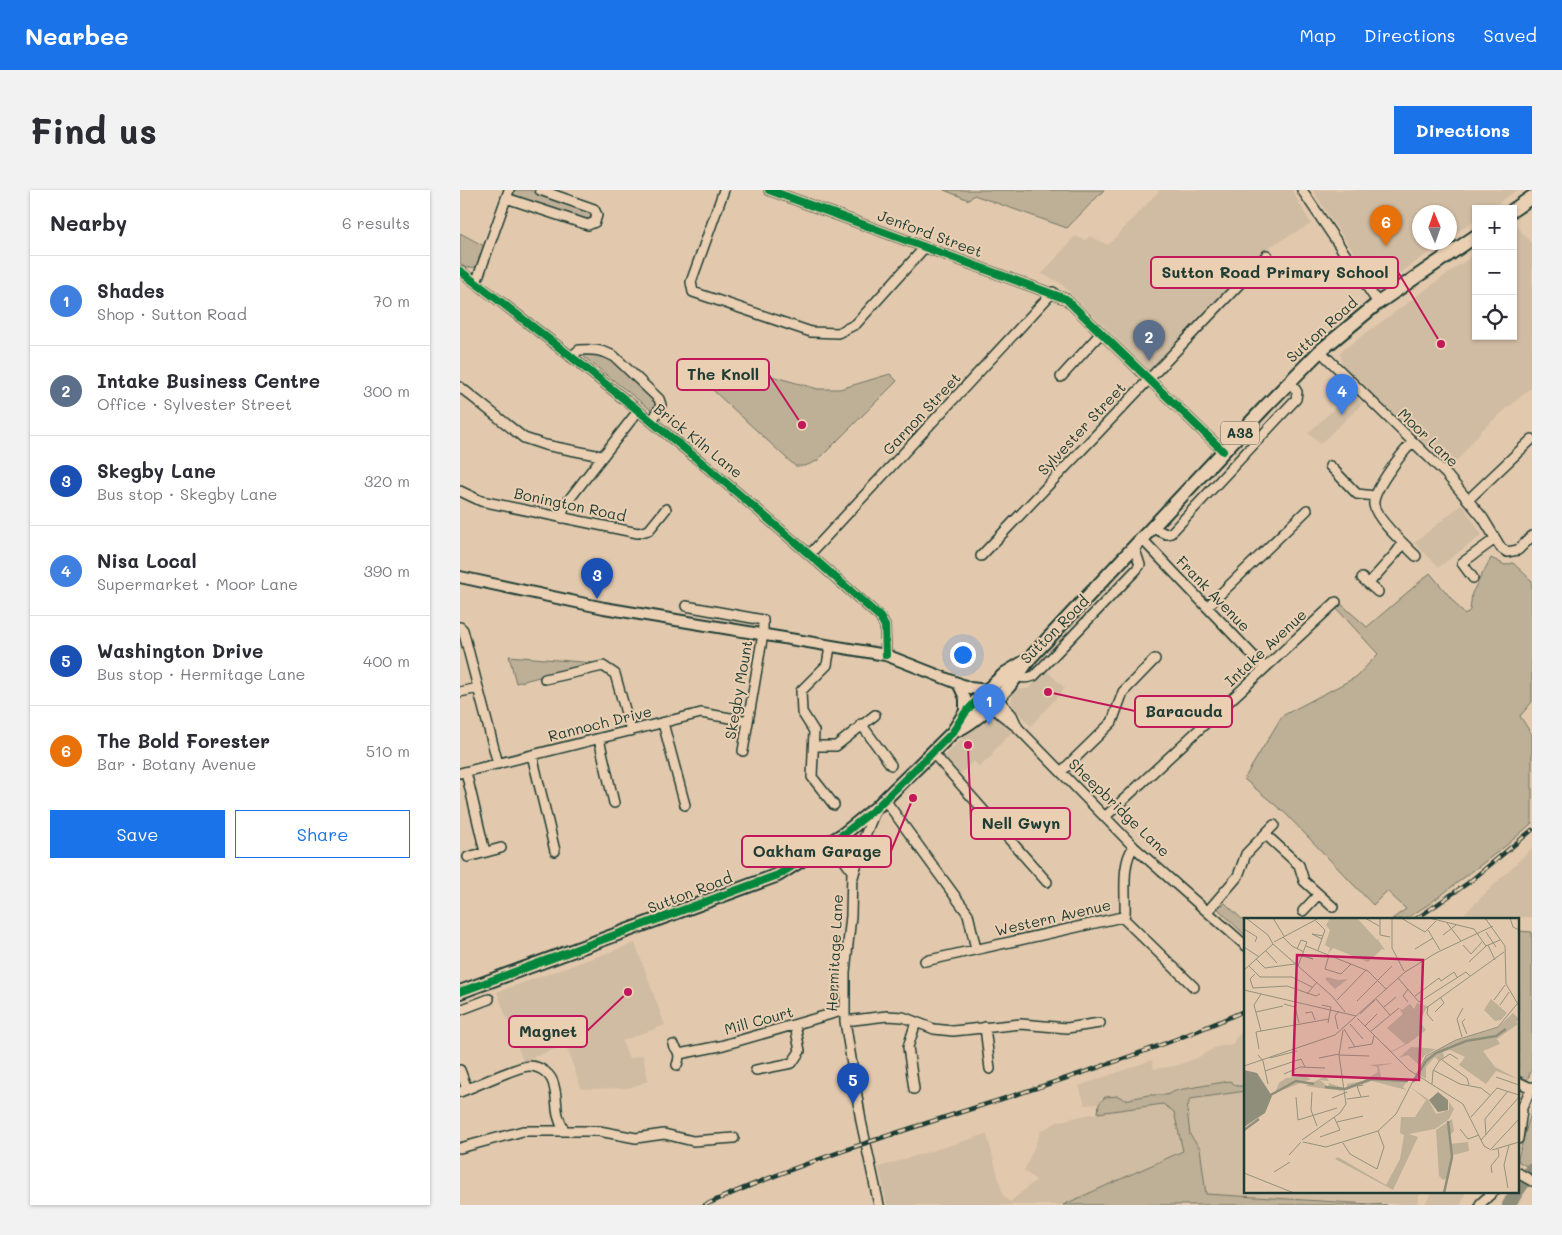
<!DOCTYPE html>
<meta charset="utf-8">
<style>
body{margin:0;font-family:Mali,sans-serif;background:#f2f2f3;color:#2b2b33}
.controls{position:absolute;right:15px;top:15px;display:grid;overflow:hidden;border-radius:0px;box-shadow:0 1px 4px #0004}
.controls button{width:45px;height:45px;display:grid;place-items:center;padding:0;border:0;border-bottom:1px solid #e1e1e2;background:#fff;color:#2b2b33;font:25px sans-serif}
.compass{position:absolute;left:952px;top:15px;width:45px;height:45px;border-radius:50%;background:#fff;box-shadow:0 1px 4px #0004;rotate:358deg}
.you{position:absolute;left:502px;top:464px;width:18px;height:18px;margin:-12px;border:4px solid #fff;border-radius:50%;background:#1a73e8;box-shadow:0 0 0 8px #1a73e833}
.badge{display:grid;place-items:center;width:32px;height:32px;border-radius:50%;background:#1a73e8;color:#fff;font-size:16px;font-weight:700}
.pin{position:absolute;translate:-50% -41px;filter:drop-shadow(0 1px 2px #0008)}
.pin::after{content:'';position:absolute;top:26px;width:18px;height:15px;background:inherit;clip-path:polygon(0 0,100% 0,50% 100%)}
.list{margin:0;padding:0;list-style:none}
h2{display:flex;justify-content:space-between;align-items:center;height:65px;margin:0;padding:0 20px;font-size:21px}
h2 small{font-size:16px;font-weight:400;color:#7c7c81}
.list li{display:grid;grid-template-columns:32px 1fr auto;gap:15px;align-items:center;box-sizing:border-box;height:90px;padding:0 20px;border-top:1px solid #e1e1e2}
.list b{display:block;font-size:19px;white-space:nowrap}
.list p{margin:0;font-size:16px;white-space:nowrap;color:#7c7c81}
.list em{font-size:16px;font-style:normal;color:#7c7c81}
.actions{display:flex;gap:10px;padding:15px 20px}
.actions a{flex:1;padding:11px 0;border:1px solid #1a73e8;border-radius:0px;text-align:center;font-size:18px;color:#1a73e8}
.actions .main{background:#1a73e8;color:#fff}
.icon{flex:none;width:28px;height:28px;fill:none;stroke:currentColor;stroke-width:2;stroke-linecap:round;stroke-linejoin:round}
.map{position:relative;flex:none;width:1072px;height:1015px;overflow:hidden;border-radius:0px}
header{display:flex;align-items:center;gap:30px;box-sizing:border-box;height:70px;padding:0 25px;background:#1a73e8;color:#fff}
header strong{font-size:24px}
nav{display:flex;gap:28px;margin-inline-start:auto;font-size:18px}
.intro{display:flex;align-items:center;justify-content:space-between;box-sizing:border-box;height:120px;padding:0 30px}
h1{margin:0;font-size:35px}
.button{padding:12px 22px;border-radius:0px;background:#1a73e8;color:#fff;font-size:18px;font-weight:700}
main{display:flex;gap:30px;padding:0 30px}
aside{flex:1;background:#fff;border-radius:0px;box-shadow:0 1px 4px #0004}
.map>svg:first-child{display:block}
.built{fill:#d0bca2}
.green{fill:#beaf97;stroke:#6e7666}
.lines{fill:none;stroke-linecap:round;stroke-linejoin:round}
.river{stroke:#8f8e7a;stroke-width:14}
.minor-casing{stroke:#1f3d34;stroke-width:12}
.major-casing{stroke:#1f3d34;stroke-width:14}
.highway-casing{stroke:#1f3d34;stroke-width:16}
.minor{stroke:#eacfb2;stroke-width:9}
.major{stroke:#eacfb2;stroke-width:10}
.highway{stroke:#eacfb2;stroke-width:12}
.rail-casing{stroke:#1f3d34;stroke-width:4.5}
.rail{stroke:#eacfb2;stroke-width:2.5;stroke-dasharray:8;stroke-linecap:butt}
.cycleway-casing{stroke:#eacfb2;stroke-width:11}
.cycleway{stroke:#00873e;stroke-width:8}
.labels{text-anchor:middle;stroke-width:4;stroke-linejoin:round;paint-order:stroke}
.shield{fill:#eacfb2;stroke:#5c695a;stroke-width:1}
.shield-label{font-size:14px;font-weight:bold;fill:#1f3d34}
.street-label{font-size:15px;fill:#1f3d34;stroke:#eacfb2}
.inset-river{fill:none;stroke:#8f8e7a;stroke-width:2.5}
.inset-road{fill:none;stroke:#94917d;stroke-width:1}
.view{fill:#c2185b;fill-opacity:0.15;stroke:#c2185b;stroke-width:2.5}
.inset-edge{fill:none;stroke:#1f3d34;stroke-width:2.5}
.leader{fill:none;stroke:#c2185b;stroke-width:2}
.callout-dot{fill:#c2185b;stroke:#eacfb2;stroke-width:2}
.callout{fill:#eacfb2;stroke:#c2185b;stroke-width:2}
.callout-label{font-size:16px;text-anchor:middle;font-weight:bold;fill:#1f3d34}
</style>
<header>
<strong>Nearbee</strong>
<nav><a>Map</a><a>Directions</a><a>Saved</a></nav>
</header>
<div class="intro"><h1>Find us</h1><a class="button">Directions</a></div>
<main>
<aside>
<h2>Nearby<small>6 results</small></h2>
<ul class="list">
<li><span class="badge" style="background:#3f7fe0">1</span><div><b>Shades</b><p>Shop · Sutton Road</p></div><em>70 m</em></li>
<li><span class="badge" style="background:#5c6f8a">2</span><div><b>Intake Business Centre</b><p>Office · Sylvester Street</p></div><em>300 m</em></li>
<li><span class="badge" style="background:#1a4fb4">3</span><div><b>Skegby Lane</b><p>Bus stop · Skegby Lane</p></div><em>320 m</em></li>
<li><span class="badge" style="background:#3f7fe0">4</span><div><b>Nisa Local</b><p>Supermarket · Moor Lane</p></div><em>390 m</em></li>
<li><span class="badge" style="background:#1a4fb4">5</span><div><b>Washington Drive</b><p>Bus stop · Hermitage Lane</p></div><em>400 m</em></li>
<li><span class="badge" style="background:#e8710a">6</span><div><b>The Bold Forester</b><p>Bar · Botany Avenue</p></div><em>510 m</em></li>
</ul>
<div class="actions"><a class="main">Save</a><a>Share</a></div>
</aside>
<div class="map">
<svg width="1072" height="1015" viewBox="0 0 1072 1015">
<rect width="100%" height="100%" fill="#e2c9ad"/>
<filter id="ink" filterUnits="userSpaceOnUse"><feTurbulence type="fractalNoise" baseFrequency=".02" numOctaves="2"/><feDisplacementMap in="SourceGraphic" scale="10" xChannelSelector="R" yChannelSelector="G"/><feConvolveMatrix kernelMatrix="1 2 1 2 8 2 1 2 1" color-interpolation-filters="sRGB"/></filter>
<g filter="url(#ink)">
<path class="built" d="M 700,0 L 832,0 L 851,34 L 809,57 L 812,66 L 698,188 L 599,92 L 582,84 L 615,46 L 625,50 L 630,46 L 648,55 Z
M 853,0 L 1057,0 L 1030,19 L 1016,19 L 1016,29 L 990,47 L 989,22 L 959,22 L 959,52 L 982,53 L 922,96 L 916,94 L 868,25 Z
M 1055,34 L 1072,54 L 1072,197 L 1022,240 L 991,278 L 883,178 L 880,162 L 1016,63 L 1016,146 L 1053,146 L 1053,35 Z
M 892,202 L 903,213 L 860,254 L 848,243 Z
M 1002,314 L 1022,345 L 979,377 L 954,353 Z
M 587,481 L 605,498 L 571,536 L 554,518 L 551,512 L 553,504 L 557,499 L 568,499 Z
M 529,525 L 536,526 L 552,542 L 532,563 L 533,565 L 519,577 L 514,571 L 500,584 L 484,566 L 524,526 Z
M 1072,658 L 1072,727 L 999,729 Z
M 175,753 L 205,835 L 162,851 L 169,869 L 183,865 L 188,891 L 169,898 L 121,899 L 106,855 L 63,871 L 37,802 Z
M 786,840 L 786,896 L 777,896 L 770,891 L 718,900 L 706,905 L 688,905 L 665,910 L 645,907 L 639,914 L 625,915 L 619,896 L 692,870 L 694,879 L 715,876 L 737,868 L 756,857 L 773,854 L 776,847 Z
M 786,901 L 786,1001 L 960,1001 L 957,1015 L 746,1004 L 740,958 L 730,945 L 727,919 L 729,909 Z
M 703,914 L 715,922 L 723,961 L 603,1015 L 427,1015 L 419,977 L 527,944 L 543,1005 L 550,1012 L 576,990 L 564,981 L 581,941 L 597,932 L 625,925 Z
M 973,1001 L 1006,1001 L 1001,1015 L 964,1015 Z"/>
<path class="green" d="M 52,0 L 70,0 L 128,21 L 131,27 L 125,31 L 55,6 Z
M 484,0 L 644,0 L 607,38 L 514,5 L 509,10 Z
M 0,43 L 24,56 L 17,77 L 6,78 L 0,73 Z
M 127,163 L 143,164 L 153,169 L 196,210 L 195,219 L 191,220 L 124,167 Z
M 261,172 L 358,199 L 380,199 L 430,184 L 437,191 L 357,271 L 345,276 L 335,276 L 242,190 Z
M 1031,368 L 1045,375 L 1053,373 L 1072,391 L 1072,512 L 1060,526 L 1072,545 L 1072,633 L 1048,654 L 972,712 L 946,729 L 932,729 L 946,719 L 927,701 L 913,715 L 826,624 L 784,589 L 822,526 L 896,487 L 918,464 L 876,418 L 881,414 L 907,437 L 970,383 L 1005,425 L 1010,420 L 1012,403 Z
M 49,466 L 134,473 L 56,493 Z
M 765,713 L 786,733 L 786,746 L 757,718 Z
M 1058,741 L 1072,742 L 1072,880 L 1067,890 L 1058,885 Z
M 770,891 L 777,896 L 786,896 L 786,901 L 730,909 L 727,919 L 730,945 L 740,958 L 746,1004 L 927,1015 L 603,1015 L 723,961 L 714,922 L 703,914 L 638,923 L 639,914 L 645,907 L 658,906 L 665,910 L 688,905 L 706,905 L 718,900 Z
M 1072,919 L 1072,979 L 1059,972 L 1058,968 Z"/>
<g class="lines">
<path class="river" d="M 1058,1000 L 1072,979
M 1049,1015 L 1057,1001"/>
<g class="minor-casing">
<path id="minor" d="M 264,0 L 231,92 L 233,102 L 351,142 L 378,143 L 396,134 L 465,57
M 309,0 L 606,109 L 763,261
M 842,0 L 918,113
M 46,8 L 128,35 L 135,32 L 137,25 L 134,19 L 80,0
M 0,81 C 145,190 285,306 420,427 L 425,436 L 426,465
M 16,93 L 49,0
M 860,161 L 986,284 L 1023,328 L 1041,358 L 1047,362 L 1058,360 L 1072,346
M 111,167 L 119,160 C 133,159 143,160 155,167 L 199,209 L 201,215 L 192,232
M 601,187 L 641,143
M 0,197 L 64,248 L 85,255 L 141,266
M 952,253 C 942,263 912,301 914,315 C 916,329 945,355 956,366
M 870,276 L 897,304 L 915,306
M 0,301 L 21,311 L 178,343 L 189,340 L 206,319
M 1008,310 L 1072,249
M 102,328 L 104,316 L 178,221
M 693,338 L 706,344 L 711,343 L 836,209 L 837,202 L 830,191
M 682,349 L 805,478
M 350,364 L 593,102
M 521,366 L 807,65
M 902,388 L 918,402
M 1013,388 L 1002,373 L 1035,349
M 909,393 L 936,363 L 943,353
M 226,416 L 303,430 L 303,444 L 283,561
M 747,417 L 847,320
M 0,437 L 3,440 L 38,574
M 370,457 L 367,475 L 341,501 L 342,522 L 354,541 L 352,587 L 374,615
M 553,483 C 560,489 566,489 574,486 L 677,379 L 680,375 L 674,357
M 85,489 L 143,476 L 155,484 L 171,541
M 0,502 L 18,498
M 536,507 L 552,525 L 558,538
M 529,515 L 558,538 L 674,657 L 786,756
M 203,533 L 225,615
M 401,534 L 431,575
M 139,549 L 154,613
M 355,556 L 376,556 L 415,525
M 472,562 L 587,692
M 72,565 L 95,661
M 6,582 L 25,662
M 601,582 L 652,532 L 663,502 L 695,469
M 0,583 L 241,523 L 288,531
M 425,610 L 508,724 L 516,759
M 646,626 L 876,412
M 805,644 L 839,675 L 844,691 L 873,717
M 371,652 L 392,681 L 391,726 L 385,782 L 385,831 L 401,931 L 419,1015
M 8,667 L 41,658
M 393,687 L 404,648 L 416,619
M 748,721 L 778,686 L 786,664 L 814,635
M 843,721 L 858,705
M 662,727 L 734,797
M 465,771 L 662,727 L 665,724 C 666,704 661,672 674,657
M 0,820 L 29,809
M 385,831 L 427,826 L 443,827 L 474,839 L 493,841 L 561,834 L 607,838 L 640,833
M 525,837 L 530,879
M 213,855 C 220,862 220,867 217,875
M 219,864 L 260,856 L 385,820
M 0,880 L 7,899
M 296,880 L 332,873 L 340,861 L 335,835
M 1058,892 L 1071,898
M 454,899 L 448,857 L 456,832
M 0,902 C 14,897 58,876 69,876 C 81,876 92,885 94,896 C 99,914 93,920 104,940
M 1058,926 L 1072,897
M 1058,949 L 1062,920
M 0,958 L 63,941 L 139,941 L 176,948 L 204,944 L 233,951 L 274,948
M 1058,983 L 1072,991
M 1020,1014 L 1034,1001"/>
</g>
<g class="major-casing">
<path id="major" d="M 0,387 L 144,418 L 426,465 L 510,498 L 527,500 L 536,507
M 498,493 L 505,508 L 505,523"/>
</g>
<g class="highway-casing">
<path id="highway" d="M 1053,20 L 1072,7
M 493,542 C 522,530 553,494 570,468 L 805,217 L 860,161 L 918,113 L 1016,46
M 0,802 L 318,685 L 385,643 L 416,618 L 493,542 L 505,523 L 521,506 L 546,483 L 566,471"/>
</g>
<use href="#minor" class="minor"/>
<use href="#major" class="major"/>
<use href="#highway" class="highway"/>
<g class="rail-casing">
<path id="rail" d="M 956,729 L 1008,693 L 1072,640
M 245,1015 C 420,936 611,899 786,820"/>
</g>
<use href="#rail" class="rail"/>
<g class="cycleway-casing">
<path id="cycleway" d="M 309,0 L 606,109 L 763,261
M 0,81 C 145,190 285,306 420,427 L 425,436 L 426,465
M 0,802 L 318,685 L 385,643 L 416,618 L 493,542 L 505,523 L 527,500"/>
</g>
<use href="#cycleway" class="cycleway"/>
</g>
</g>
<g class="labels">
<rect class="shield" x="761" y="231.5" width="38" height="23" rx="4"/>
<g class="shield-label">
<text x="780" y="248">A38</text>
</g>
<g class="street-label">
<text transform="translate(470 44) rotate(20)" y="5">Jenford Street</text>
<text transform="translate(862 140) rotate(-42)" y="5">Sutton Road</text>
<text transform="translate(462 224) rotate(-47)" y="5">Garnon Street</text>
<text transform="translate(622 239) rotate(-47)" y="5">Sylvester Street</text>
<text transform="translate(968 248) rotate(44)" y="5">Moor Lane</text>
<text transform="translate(238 251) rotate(39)" y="5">Brick Kiln Lane</text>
<text transform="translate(110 315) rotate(12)" y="5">Bonington Road</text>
<text transform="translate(753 404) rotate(46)" y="5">Frank Avenue</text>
<text transform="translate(595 440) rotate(-45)" y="5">Sutton Road</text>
<text transform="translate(806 458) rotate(-43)" y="5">Intake Avenue</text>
<text transform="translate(279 500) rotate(-80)" y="5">Skegby Mount</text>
<text transform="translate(140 534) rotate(-14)" y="5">Rannoch Drive</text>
<text transform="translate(659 618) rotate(44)" y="5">Sheepbridge Lane</text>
<text transform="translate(230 703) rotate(-21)" y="5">Sutton Road</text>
<text transform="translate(593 728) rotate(-13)" y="5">Western Avenue</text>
<text transform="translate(375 763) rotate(-87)" y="5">Hermitage Lane</text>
<text transform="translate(299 831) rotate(-15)" y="5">Mill Court</text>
</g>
</g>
<g transform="translate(784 728)">
<rect width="275" height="275" fill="#e2c9ad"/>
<path d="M 86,0 L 113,0 L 133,22 L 136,19 L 134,22 L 141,32 L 138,31 L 124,44 L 89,30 L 84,36 L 86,30 L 81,27 L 86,12 L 82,7 ZM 83,59 L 94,62 L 104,61 L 91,71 L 81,61 ZM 247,81 L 263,95 L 257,102 L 251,103 L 240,92 ZM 173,85 L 183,88 L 176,104 L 182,112 L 165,125 L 148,134 L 139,125 L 148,133 L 161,126 L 143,110 L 159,96 L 155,90 L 158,92 L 166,86 L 170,91 ZM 269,95 L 275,101 L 272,104 L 274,106 L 253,121 L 256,126 L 239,133 L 251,149 L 274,161 L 252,153 L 242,166 L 215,147 L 221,139 L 206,132 L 199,134 L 200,139 L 195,143 L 191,139 L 182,149 L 182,161 L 174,156 L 182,139 L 207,124 L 254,109 ZM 167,129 L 182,130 L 192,131 L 180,138 L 175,147 L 164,137 L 155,140 ZM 149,145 L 146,146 L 135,148 L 137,159 L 164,162 L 159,169 L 162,172 L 128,163 L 103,172 L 103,166 L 119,163 L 134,154 L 133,149 L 125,147 ZM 61,158 L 67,161 L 31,175 L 35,165 L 42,160 ZM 80,159 L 82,159 L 85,163 L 76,162 L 84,169 L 85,165 L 100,170 L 98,173 L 61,168 ZM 166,169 L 184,181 L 192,196 L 205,192 L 205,184 L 210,191 L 205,201 L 191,211 L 165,216 L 174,219 L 149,272 L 91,241 L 94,239 L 142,267 L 156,241 L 160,217 L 156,215 L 157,199 L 171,199 L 182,182 ZM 208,201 L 210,213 L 205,218 L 206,226 L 224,224 L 225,233 L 209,237 L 205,259 L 199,262 L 195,258 L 192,212 Z" fill="#beaf97"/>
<path d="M 0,152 L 13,155 L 28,178 L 21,195 L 0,209 ZM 194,174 L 204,182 L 204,192 L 194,194 L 185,182 Z" fill="#8f8e7a"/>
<path class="inset-river" d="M 169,164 L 182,143 L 192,135 L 222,123 L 252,118 L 262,111M 81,169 L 101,171 L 127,161 L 164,163M 25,178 L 52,163 L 70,166M 0,212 L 15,201M 200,275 L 208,239 L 204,203"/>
<path class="inset-road" d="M 2,0 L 24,17 L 29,26 L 88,78 L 101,94M 29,0 L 40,18M 121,0 L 135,8M 136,0 L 136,17 L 146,19M 148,0 L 148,30 L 160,53M 157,0 L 181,14 L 192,3M 185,0 L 230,11 L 242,28 L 225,44M 241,0 L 261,28 L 262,66 L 275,88M 266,0 L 269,9 L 275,12M 72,3 L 81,12 L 74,32M 203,5 L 217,23M 0,11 L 13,19 L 11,24M 184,12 L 196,32M 242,14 L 252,29M 199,17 L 212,7M 39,19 L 48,28 L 60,34M 78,21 L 68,16 L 79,18M 30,24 L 75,0M 219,27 L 227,36 L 238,24M 244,27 L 251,42M 62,28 L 124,53 L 142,71M 242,28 L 256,22M 0,29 L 15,39M 53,31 L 57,22 L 63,24 L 54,48M 171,31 L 189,20M 22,33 L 33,45M 85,37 L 81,51 L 97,56 L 107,46M 58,38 L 69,41 L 59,36M 12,41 L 21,50 L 51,46M 5,48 L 16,59 L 48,59 L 68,69M 0,52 L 29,26M 11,56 L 6,61 L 9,70 L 43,68 L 72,78 L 76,76M 154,60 L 175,84 L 222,54 L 226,58M 0,72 L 112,98M 17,76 L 10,87 L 17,113 L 85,101M 63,76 L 73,64M 171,78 L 195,60 L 197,63 L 210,54 L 213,59M 132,81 L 146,97M 93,82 L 122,52M 250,82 L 261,67M 113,83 L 148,48M 164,84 L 159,78 L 164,71M 40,86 L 51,89 L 55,105M 78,87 L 87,89 L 84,105M 256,87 L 265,74M 184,88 L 183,96 L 189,103M 140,89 L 152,79M 182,90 L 260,34M 12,94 L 39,88M 191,94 L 200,85 L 196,79M 61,95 L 68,94 L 71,102M 116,96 L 131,82M 113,100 L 165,152 L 219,186 L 240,228 L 247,232M 221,101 L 218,104 L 223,116M 106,106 L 119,121M 121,108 L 133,96M 94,111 L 91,98 L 95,93M 100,111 L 111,129M 126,114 L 155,90M 218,119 L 213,101 L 219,90M 104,130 L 128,126 L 130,118M 15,131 L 12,114 L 17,113M 14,137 L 19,143 L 24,166M 95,137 L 125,138M 26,140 L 53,133M 75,140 L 95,136M 198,142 L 223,160 L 225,167M 0,148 L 91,117 L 161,54 L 192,35 L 249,8M 189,152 L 216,166 L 237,170 L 246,177M 21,153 L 57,141 L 61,149M 40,156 L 56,149 L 81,150M 252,159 L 275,167M 188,166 L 189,153 L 195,143 L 206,136 L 214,141M 68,174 L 67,192 L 73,208M 52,179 L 54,202 L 93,190M 117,179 L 113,168 L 119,167M 88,180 L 103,174M 103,181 L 125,178M 227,199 L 253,170 L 275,177M 93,204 L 119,198M 216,211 L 224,221 L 235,217M 242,217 L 241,201 L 264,173M 76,219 L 96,212 L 90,199M 58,222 L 96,195 L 102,186 L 95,137 L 99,112M 237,222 L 275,179M 59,224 L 82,229 L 134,213 L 152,196 L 182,138 L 212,122 L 254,109 L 273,86M 99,225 L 106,236 L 133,251 L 140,229 L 134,213M 247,231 L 275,201M 248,232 L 275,224M 45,237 L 57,224M 30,254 L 46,244M 0,255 L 50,275M 248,255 L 247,248 L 255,238 L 254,231M 264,270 L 260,247 L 265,227"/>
<path class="view" d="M 53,37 L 179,42 L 175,162 L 49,157 Z"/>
<rect width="275" height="275" class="inset-edge"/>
</g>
<path class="leader" d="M981 154L938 82M342 235L309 185M588 502L675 521M508 555L511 633M453 608L431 661M168 802L127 841"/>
<g class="callout-dot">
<circle cx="981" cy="154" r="5"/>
<circle cx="342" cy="235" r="5"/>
<circle cx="588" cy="502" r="5"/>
<circle cx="508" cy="555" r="5"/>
<circle cx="453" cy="608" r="5"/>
<circle cx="168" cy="802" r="5"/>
</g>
<g class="callout">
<rect x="691" y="67" width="247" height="31" rx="5"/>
<rect x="217" y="169" width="92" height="31" rx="5"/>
<rect x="675" y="506" width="97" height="31" rx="5"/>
<rect x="511" y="618" width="99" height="31" rx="5"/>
<rect x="282" y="646" width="149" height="31" rx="5"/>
<rect x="49" y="826" width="78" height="31" rx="5"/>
</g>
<g class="callout-label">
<text x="815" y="88">Sutton Road Primary School</text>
<text x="263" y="190">The Knoll</text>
<text x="724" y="527">Baracuda</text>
<text x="561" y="639">Nell Gwyn</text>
<text x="357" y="667">Oakham Garage</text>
<text x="88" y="847">Magnet</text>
</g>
</svg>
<div class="controls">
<button>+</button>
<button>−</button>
<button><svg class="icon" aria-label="locate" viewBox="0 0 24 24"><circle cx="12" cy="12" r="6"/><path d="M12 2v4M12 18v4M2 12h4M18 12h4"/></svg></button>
</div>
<svg class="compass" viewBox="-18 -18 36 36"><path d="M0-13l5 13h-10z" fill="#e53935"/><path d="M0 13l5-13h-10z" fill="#7c7c81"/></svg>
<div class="you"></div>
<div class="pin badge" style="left:529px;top:535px;background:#3f7fe0">1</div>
<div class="pin badge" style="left:689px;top:171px;background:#5c6f8a">2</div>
<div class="pin badge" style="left:137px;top:409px;background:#1a4fb4">3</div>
<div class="pin badge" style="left:882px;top:225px;background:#3f7fe0">4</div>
<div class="pin badge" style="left:393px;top:914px;background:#1a4fb4">5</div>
<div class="pin badge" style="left:926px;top:56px;background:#e8710a">6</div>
</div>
</main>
